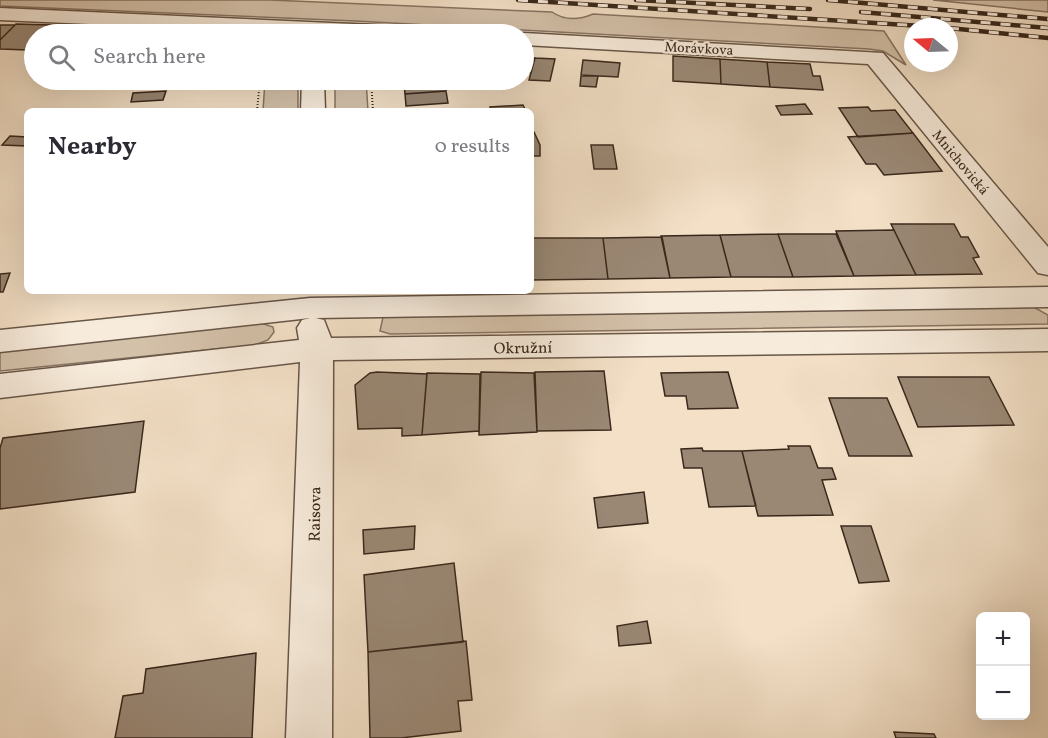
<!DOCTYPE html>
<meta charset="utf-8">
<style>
body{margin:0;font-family:Vollkorn,serif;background:#f2f2f3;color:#2b2b33}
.controls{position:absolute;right:18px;bottom:18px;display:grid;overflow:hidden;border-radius:9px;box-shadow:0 6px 24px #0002}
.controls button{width:54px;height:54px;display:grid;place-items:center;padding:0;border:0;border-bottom:2px solid #e1e1e2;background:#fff;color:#2b2b33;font:30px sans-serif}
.compass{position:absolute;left:904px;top:18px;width:54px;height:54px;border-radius:50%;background:#fff;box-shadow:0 6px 24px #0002;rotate:289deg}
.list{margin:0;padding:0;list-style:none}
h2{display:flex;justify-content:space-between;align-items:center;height:78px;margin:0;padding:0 24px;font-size:26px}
h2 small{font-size:20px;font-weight:400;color:#7c7c81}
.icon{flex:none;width:33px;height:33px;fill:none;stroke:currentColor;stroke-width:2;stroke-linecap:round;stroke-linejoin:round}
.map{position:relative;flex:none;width:1048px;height:738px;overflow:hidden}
.search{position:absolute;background:#fff;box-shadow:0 6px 24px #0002;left:24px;top:24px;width:510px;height:66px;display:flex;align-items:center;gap:15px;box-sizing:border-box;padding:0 21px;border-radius:33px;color:#7c7c81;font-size:22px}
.panel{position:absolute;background:#fff;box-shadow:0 6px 24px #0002;left:24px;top:108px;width:510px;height:186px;border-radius:9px}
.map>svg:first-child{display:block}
.green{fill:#d4c1aa;stroke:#877463;stroke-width:1.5}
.building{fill:#9a8875;stroke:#3a281c;stroke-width:1.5}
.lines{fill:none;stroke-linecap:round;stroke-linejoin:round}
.minor-casing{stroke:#685647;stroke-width:3}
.path{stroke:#3a281c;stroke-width:2;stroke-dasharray:1 2;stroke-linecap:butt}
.minor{fill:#f7ebdb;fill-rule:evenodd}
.rail-casing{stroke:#3a281c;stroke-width:4.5}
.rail{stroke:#f7ebdb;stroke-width:3;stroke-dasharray:10;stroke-linecap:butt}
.labels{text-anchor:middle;stroke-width:4.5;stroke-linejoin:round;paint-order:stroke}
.far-street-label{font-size:14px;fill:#3a281c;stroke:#f7ebdb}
.street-label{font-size:16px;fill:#3a281c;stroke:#f7ebdb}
</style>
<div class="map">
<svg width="1048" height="738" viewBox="0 0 1048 738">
<rect width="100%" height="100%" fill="#f3e0c7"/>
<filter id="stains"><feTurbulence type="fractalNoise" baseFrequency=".00333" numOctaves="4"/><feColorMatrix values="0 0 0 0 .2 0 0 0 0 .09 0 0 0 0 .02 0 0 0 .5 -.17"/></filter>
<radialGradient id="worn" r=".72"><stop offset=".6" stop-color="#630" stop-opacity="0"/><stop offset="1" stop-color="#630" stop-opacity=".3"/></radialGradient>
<path class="green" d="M 0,0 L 270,0 L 552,12 C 565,21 579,20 593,14 L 884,31 L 906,65 L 883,51 L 869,49 L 355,21 L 0,6 Z
M 933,0 L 1048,0 L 1048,12 Z
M 265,80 L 298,80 L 298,111 L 263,111 Z
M 335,80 L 366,80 L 368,111 L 335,111 Z
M 1030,305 L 1048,315 L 1048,324 L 390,334 L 380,331 L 383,317 L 390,313 Z
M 258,322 L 273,327 L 274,332 L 268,340 L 255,345 L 0,371 L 0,349 Z"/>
<path class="building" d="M 16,24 L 51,25 L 43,34 L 34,34 L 34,43 L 28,50 L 0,49 L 0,40 Z
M 0,25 L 15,25 L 0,40 Z
M 69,26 L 105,28 L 100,34 L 63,34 Z
M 50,27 L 69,28 L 63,34 L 43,34 Z
M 105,28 L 141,29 L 137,34 L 100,34 Z
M 673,56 L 720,59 L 721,84 L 673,81 Z
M 524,57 L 535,58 L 531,73 L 524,72 Z
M 535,58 L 555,59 L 550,81 L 529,80 Z
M 720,59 L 767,62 L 770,87 L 721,84 Z
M 583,60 L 620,63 L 618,77 L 581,75 Z
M 767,62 L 810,64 L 813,76 L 820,76 L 823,90 L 770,87 Z
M 581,76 L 598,76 L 596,87 L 580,86 Z
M 149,80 L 190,80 L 189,83 L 148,86 Z
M 378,80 L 404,80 L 404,83 L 379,86 Z
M 444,80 L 446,91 L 405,94 L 404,83 Z
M 166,91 L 163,100 L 131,102 L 133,93 Z
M 446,91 L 448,103 L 406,106 L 405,94 Z
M 805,104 L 812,114 L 781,115 L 776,106 Z
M 523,105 L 526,111 L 491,111 L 490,107 Z
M 868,107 L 871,111 L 895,110 L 913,133 L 858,137 L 839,108 Z
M 531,132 L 534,132 L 540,145 L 540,156 L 531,156 Z
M 913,133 L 942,171 L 884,175 L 876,164 L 866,164 L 848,137 Z
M 10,136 L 27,137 L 27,146 L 2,145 Z
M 591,145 L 613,145 L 617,169 L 594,169 Z
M 891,224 L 954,224 L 961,237 L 968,237 L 979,257 L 973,258 L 982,274 L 916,275 Z
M 894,230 L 916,275 L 854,276 L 836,231 Z
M 778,234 L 793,277 L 731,277 L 720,235 Z
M 778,234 L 836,234 L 854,276 L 793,277 Z
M 720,235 L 731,277 L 670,278 L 661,236 Z
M 662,237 L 670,278 L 608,279 L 603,238 Z
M 531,238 L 603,238 L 608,279 L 531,280 Z
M 10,273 L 3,292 L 0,292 L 0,274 Z
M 604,371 L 611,430 L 537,431 L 535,372 Z
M 377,372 L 427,374 L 422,435 L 402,436 L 402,428 L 358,429 L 355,385 L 370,373 Z
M 481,372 L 534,373 L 537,432 L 479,435 Z
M 728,372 L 738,408 L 688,409 L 686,396 L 665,396 L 661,373 Z
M 427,373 L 480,374 L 479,431 L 422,435 Z
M 898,377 L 989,377 L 1014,425 L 918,427 Z
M 829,398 L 887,398 L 912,456 L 849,456 Z
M 144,421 L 135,492 L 0,509 L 0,448 L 3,438 Z
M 788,446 L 810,446 L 818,468 L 832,468 L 836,479 L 822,480 L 833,515 L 758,516 L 742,451 L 789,449 Z
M 702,448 L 703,451 L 742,451 L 756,506 L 709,507 L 702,468 L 684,468 L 681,449 Z
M 644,492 L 648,523 L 598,528 L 594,498 Z
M 415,526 L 414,549 L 364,554 L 363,530 Z
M 841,526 L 871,526 L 889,581 L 859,583 Z
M 454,563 L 463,642 L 368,652 L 364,575 Z
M 647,621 L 651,643 L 619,646 L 617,626 Z
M 466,641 L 472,700 L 458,701 L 461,731 L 401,738 L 370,738 L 368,652 Z
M 256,653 L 252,738 L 115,738 L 123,696 L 143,693 L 146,669 Z
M 894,732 L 934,734 L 936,738 L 896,738 Z"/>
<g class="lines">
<g class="minor-casing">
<path id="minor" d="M 0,8 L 442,28 L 450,29 L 453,34 L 313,34 L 0,20 Z
M 524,33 L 883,53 L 1048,247 L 1048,275 L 1038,273 L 868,64 L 524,45 L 524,34 L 516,34 Z
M 302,80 L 324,80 L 325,111 L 301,111 Z
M 1048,287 L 1048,307 L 316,318 L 324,320 L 331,338 L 1048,329 L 1048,351 L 333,360 L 332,738 L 286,738 L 300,362 L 0,398 L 0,374 L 299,340 L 297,328 L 302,320 L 310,318 L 0,352 L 0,330 L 310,298 Z"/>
</g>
<path class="path" d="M 371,80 L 373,111
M 257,111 L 260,80"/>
<use href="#minor" class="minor"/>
<g class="rail-casing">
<path id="rail" d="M 518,0 L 937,27
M 636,0 L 810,9
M 828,0 L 1048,19
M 861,12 L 1048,28
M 949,28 L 1048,38"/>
</g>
<use href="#rail" class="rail"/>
</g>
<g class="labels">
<g class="far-street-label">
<text transform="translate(699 48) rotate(3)" y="5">Morávkova</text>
<text transform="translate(961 162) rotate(50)" y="5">Mnichovická</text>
</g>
<g class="street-label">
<text transform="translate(523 347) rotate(-1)" y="6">Okružní</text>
<text transform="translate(314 514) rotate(-89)" y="6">Raisova</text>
</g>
</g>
<rect width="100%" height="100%" filter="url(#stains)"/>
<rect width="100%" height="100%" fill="url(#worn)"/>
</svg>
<div class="controls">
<button>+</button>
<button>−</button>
</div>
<svg class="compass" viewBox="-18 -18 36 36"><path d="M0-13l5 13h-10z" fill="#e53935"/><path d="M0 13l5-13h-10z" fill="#7c7c81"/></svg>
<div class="search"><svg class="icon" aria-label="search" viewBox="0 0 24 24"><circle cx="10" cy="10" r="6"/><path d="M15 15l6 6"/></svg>Search here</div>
<section class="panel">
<h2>Nearby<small>0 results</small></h2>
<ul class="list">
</ul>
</section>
</div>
